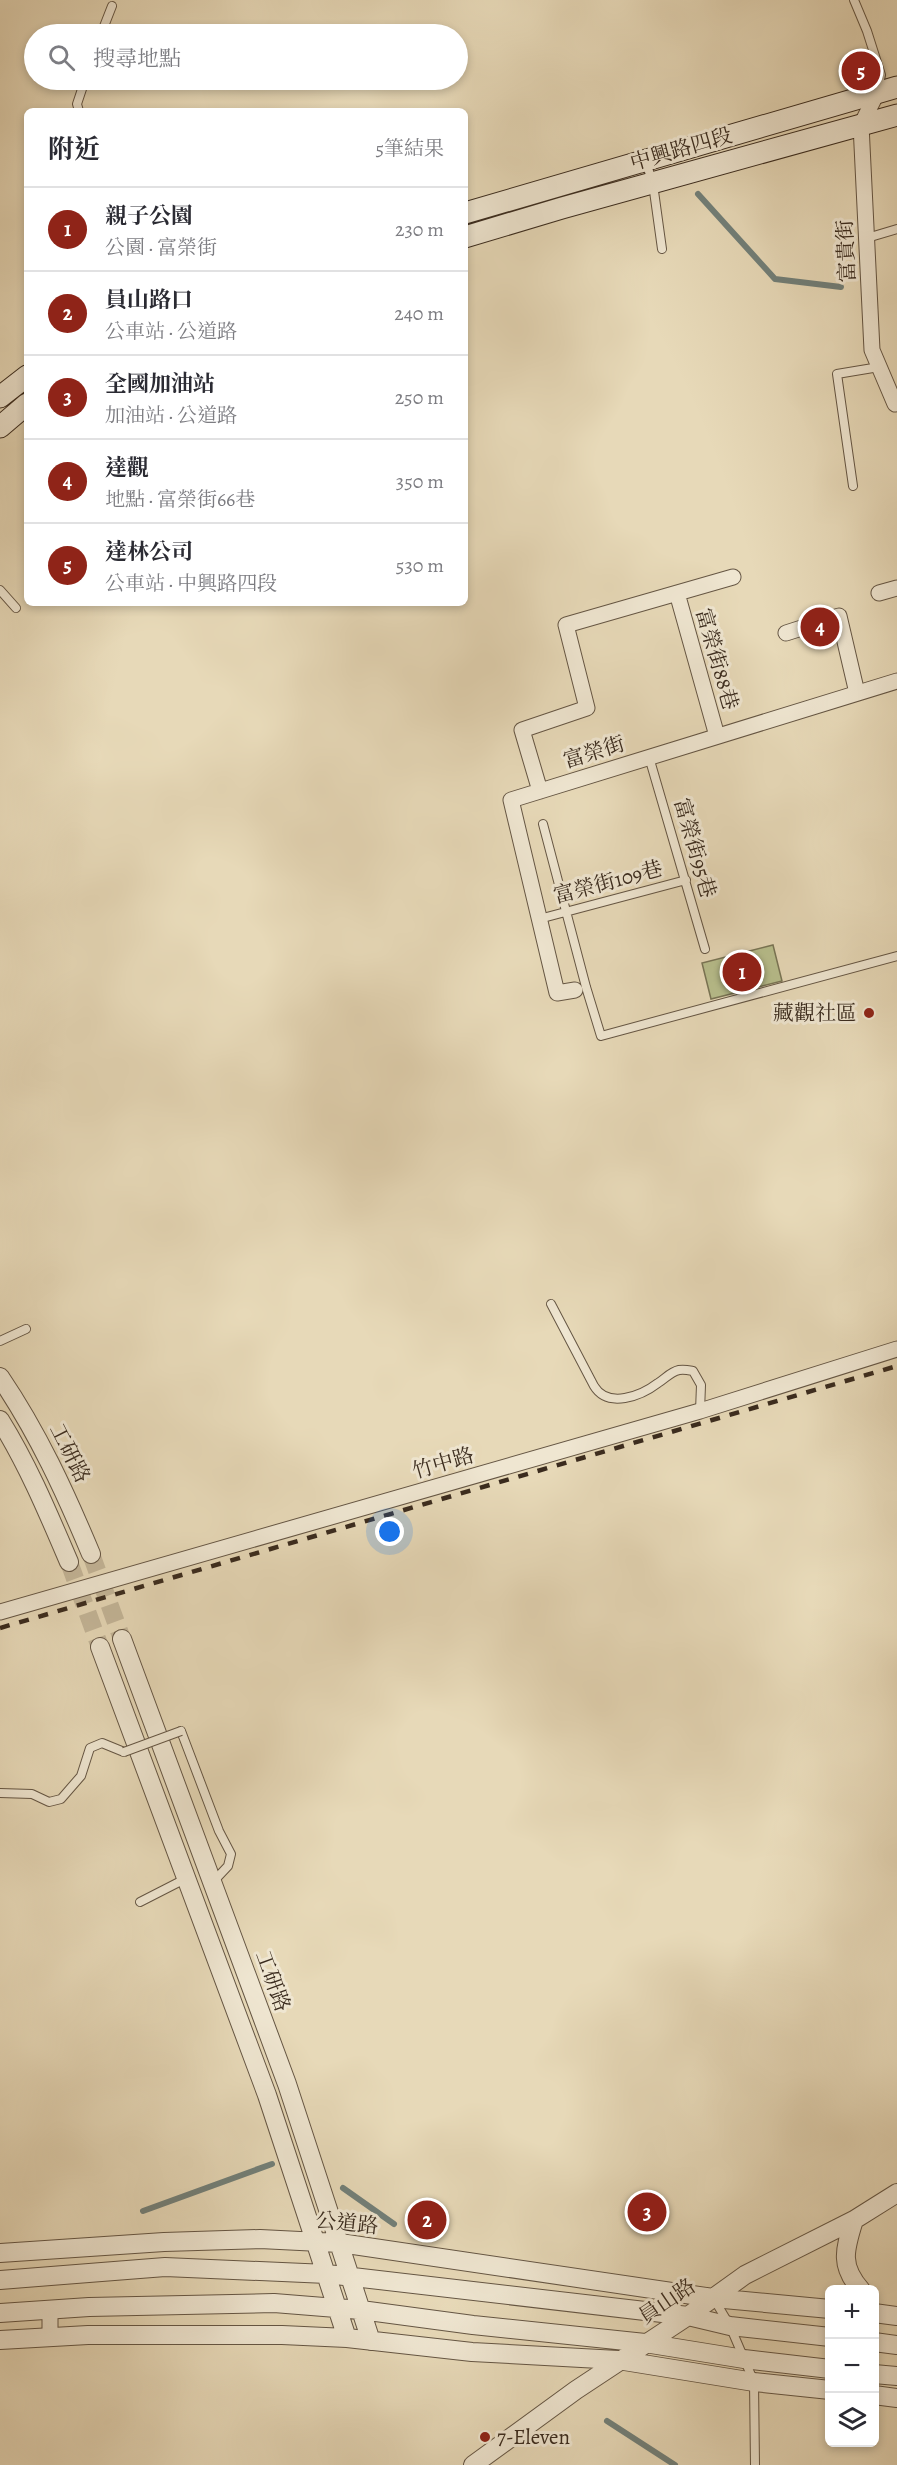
<!DOCTYPE html>
<html lang="zh-TW">
<meta charset="utf-8">
<style>
body{margin:0;font-family:Alegreya,"Noto Serif TC",serif;background:#f2f2f3;color:#2b2b33}
.controls{position:absolute;right:18px;bottom:18px;display:grid;overflow:hidden;border-radius:9px;box-shadow:0 3px 9px #0003}
.controls button{width:54px;height:54px;display:grid;place-items:center;padding:0;border:0;border-bottom:2px solid #e1e1e2;background:#fff;color:#2b2b33;font:30px sans-serif}
.you{position:absolute;left:390px;top:1532px;width:21px;height:21px;margin:-15px;border:4px solid #fff;border-radius:50%;background:#1a73e8;box-shadow:0 0 0 9px #1a73e833}
.badge{display:grid;place-items:center;width:39px;height:39px;border-radius:50%;background:#8f2418;color:#fff;font-size:20px;font-weight:700}
.pin{position:absolute;translate:-50% -50%;border:3px solid #fff;box-shadow:0 2px 6px #0006}
.list{margin:0;padding:0;list-style:none}
h2{display:flex;justify-content:space-between;align-items:center;height:78px;margin:0;padding:0 24px;font-size:26px}
h2 small{font-size:20px;font-weight:400;color:#7c7c81}
.list li{display:grid;grid-template-columns:39px 1fr auto;gap:18px;align-items:center;box-sizing:border-box;height:84px;padding:0 24px;border-top:2px solid #e1e1e2}
.list b{display:block;font-size:22px;white-space:nowrap}
.list p{margin:0;font-size:20px;white-space:nowrap;color:#7c7c81}
.list em{font-size:20px;font-style:normal;color:#7c7c81}
.icon{flex:none;width:33px;height:33px;fill:none;stroke:currentColor;stroke-width:2;stroke-linecap:round;stroke-linejoin:round}
.map{position:relative;flex:none;width:897px;height:2465px;overflow:hidden}
.search{position:absolute;background:#fff;box-shadow:0 3px 9px #0003;left:24px;top:24px;width:444px;height:66px;display:flex;align-items:center;gap:15px;box-sizing:border-box;padding:0 21px;border-radius:33px;color:#7c7c81;font-size:22px}
.panel{position:absolute;background:#fff;box-shadow:0 3px 9px #0003;left:24px;top:108px;width:444px;height:498px;border-radius:9px}
.map>svg:first-child{display:block}
.green{fill:#b8bf8d;stroke:#797556;stroke-width:1.5}
.lines{fill:none;stroke-linecap:round;stroke-linejoin:round}
.stream{stroke:#72807a;stroke-width:6}
.tertiary-tunnel{stroke:#c4b699;stroke-width:18;stroke-dasharray:18 9;stroke-linecap:butt}
.service-casing{stroke:#655644;stroke-width:10}
.minor-casing{stroke:#655644;stroke-width:17}
.tertiary-casing{stroke:#655644;stroke-width:20}
.secondary-casing{stroke:#3a2b1e;stroke-width:23}
.service{stroke:#efe6d1;stroke-width:8}
.minor{stroke:#efe6d1;stroke-width:15}
.tertiary{stroke:#efe6d1;stroke-width:18}
.secondary{stroke:#efe6d1;stroke-width:21}
.rail{stroke:#3a2b1e;stroke-width:4.5;stroke-dasharray:10 10;stroke-linecap:butt}
.service-bridge-casing{stroke:#655644;stroke-width:10;stroke-linecap:butt}
.service-bridge{stroke:#efe6d1;stroke-width:8}
.poi-dot{fill:#8f2418;stroke:#efe6d1;stroke-width:2}
.labels{text-anchor:middle;stroke-width:6;stroke-linejoin:round;paint-order:stroke}
.street-label{font-size:21px;fill:#3a2b1e;stroke:#efe6d1}
.poi-label{font-size:21px;fill:#3a2b1e;stroke:#efe6d1;text-anchor:end}
</style>
<div class="map">
<svg width="897" height="2465" viewBox="0 0 897 2465">
<rect width="100%" height="100%" fill="#e7d9b8"/>
<filter id="stains"><feTurbulence type="fractalNoise" baseFrequency=".00333" numOctaves="4"/><feColorMatrix values="0 0 0 0 .2 0 0 0 0 .09 0 0 0 0 .02 0 0 0 .5 -.17"/></filter>
<radialGradient id="worn" r=".72"><stop offset=".6" stop-color="#630" stop-opacity="0"/><stop offset="1" stop-color="#630" stop-opacity=".3"/></radialGradient>
<path class="green" d="M 773,945 L 782,981 L 711,999 L 702,963 Z"/>
<g class="lines">
<path class="stream" d="M 698,194 L 775,279 L 841,287
M 343,2188 L 394,2224
M 143,2211 L 272,2164
M 607,2421 L 675,2465"/>
<path class="tertiary-tunnel" d="M 91,1554 L 122,1639
M 69,1562 L 100,1647"/>
<g class="service-casing">
<path id="service" d="M 854,0 L 867,31 L 881,75 L 878,89
M 101,34 L 112,6
M 79,111 L 77,104 L 85,80
M 646,162 L 653,184 L 662,249
M 867,238 L 897,229
M 853,486 L 837,374 L 879,367
M 0,590 L 16,608
M 649,757 L 705,949
M 543,824 L 586,987 L 601,1036 L 897,956
M 539,919 L 686,880
M 551,1304 L 594,1386 C 608,1409 641,1396 658,1383 C 665,1379 670,1372 679,1370 C 684,1369 688,1370 693,1371 L 701,1385 L 700,1411
M 0,1341 L 26,1329
M 181,1731 L 219,1831 L 231,1854 L 228,1866 L 212,1883
M 0,1793 L 32,1794 L 49,1802 L 61,1799 L 81,1776 L 90,1748 L 102,1743 L 124,1752
M 140,1902 L 185,1879
M 714,2299 L 730,2326 L 754,2382 L 755,2465"/>
</g>
<g class="minor-casing">
<path id="minor" d="M 877,93 L 861,125 L 872,350 L 895,404 L 897,403
M 677,593 L 717,736
M 879,593 L 897,588
M 786,633 L 839,616 L 857,693
M 540,791 L 522,730 L 587,708 L 566,625 L 733,577
M 575,990 L 557,993 L 511,800 L 897,681
M 0,1612 L 700,1411 L 897,1349
M 50,2309 L 50,2337"/>
</g>
<g class="tertiary-casing">
<path id="tertiary" d="M 0,1377 C 38,1433 65,1492 91,1554
M 0,1420 C 28,1465 48,1513 69,1562
M 122,1639 L 287,2084 L 371,2341
M 100,1647 L 267,2095 L 347,2338
M 854,2220 C 845,2249 839,2265 861,2290
M 0,2253 L 164,2242 L 260,2239 L 340,2243 L 713,2298 L 830,2309
M 0,2280 L 165,2267 L 327,2274 L 688,2316 L 730,2326 L 830,2337
M 0,2313 L 89,2307 L 274,2303 L 361,2310 L 473,2325 L 645,2343 L 744,2359 L 830,2369
M 874,2313 L 897,2316
M 0,2340 L 88,2335 L 282,2335 L 347,2338 L 472,2352 L 618,2360 L 754,2382 L 830,2390
M 874,2342 L 897,2345
M 874,2374 L 897,2376
M 874,2395 L 897,2398
M 473,2465 L 576,2390 L 688,2316 L 745,2275 L 854,2220 L 897,2193"/>
</g>
<g class="secondary-casing">
<path id="secondary" d="M 465,213 L 897,87
M 465,237 L 562,208 L 897,115
M 0,397 L 27,376
M 0,427 L 27,404"/>
</g>
<use href="#service" class="service"/>
<use href="#minor" class="minor"/>
<use href="#tertiary" class="tertiary"/>
<use href="#secondary" class="secondary"/>
<path class="rail" d="M 0,1628 L 897,1366"/>
<g class="service-bridge-casing">
<path id="service-bridge" d="M 124,1752 L 181,1731"/>
</g>
<use href="#service-bridge" class="service-bridge"/>
</g>
<g class="poi-dot">
<circle cx="869" cy="1013" r="6"/>
<circle cx="485" cy="2437" r="6"/>
</g>
<g class="labels">
<g class="street-label">
<text transform="translate(681 149) rotate(-16)" y="7">中興路四段</text>
<text transform="translate(846 251) rotate(-93)" y="7">富貴街</text>
<text transform="translate(717 659) rotate(74)" y="7">富榮街88巷</text>
<text transform="translate(594 752) rotate(-17)" y="7">富榮街</text>
<text transform="translate(695 848) rotate(74)" y="7">富榮街95巷</text>
<text transform="translate(608 882) rotate(-15)" y="7">富榮街109巷</text>
<text transform="translate(70 1453) rotate(63)" y="7">工研路</text>
<text transform="translate(443 1463) rotate(-16)" y="7">竹中路</text>
<text transform="translate(273 1981) rotate(70)" y="7">工研路</text>
<text transform="translate(347 2223) rotate(6)" y="7">公道路</text>
<text transform="translate(667 2301) rotate(-34)" y="7">員山路</text>
</g>
<g class="poi-label">
<text x="857" y="1020">藏觀社區</text>
<text x="497" y="2444" text-anchor="start">7-Eleven</text>
</g>
</g>
<rect width="100%" height="100%" filter="url(#stains)"/>
<rect width="100%" height="100%" fill="url(#worn)"/>
</svg>
<div class="controls">
<button>+</button>
<button>−</button>
<button><svg class="icon" aria-label="layers" viewBox="0 0 24 24"><path d="M12 4l9 5-9 5-9-5zM3 14l9 5 9-5"/></svg></button>
</div>
<div class="you"></div>
<div class="pin badge" style="left:742px;top:972px">1</div>
<div class="pin badge" style="left:427px;top:2220px">2</div>
<div class="pin badge" style="left:647px;top:2212px">3</div>
<div class="pin badge" style="left:820px;top:627px">4</div>
<div class="pin badge" style="left:861px;top:71px">5</div>
<div class="search"><svg class="icon" aria-label="search" viewBox="0 0 24 24"><circle cx="10" cy="10" r="6"/><path d="M15 15l6 6"/></svg>搜尋地點</div>
<section class="panel">
<h2>附近<small>5筆結果</small></h2>
<ul class="list">
<li><span class="badge">1</span><div><b>親子公園</b><p>公園 · 富榮街</p></div><em>230 m</em></li>
<li><span class="badge">2</span><div><b>員山路口</b><p>公車站 · 公道路</p></div><em>240 m</em></li>
<li><span class="badge">3</span><div><b>全國加油站</b><p>加油站 · 公道路</p></div><em>250 m</em></li>
<li><span class="badge">4</span><div><b>達觀</b><p>地點 · 富榮街66巷</p></div><em>350 m</em></li>
<li><span class="badge">5</span><div><b>達林公司</b><p>公車站 · 中興路四段</p></div><em>530 m</em></li>
</ul>
</section>
</div>
